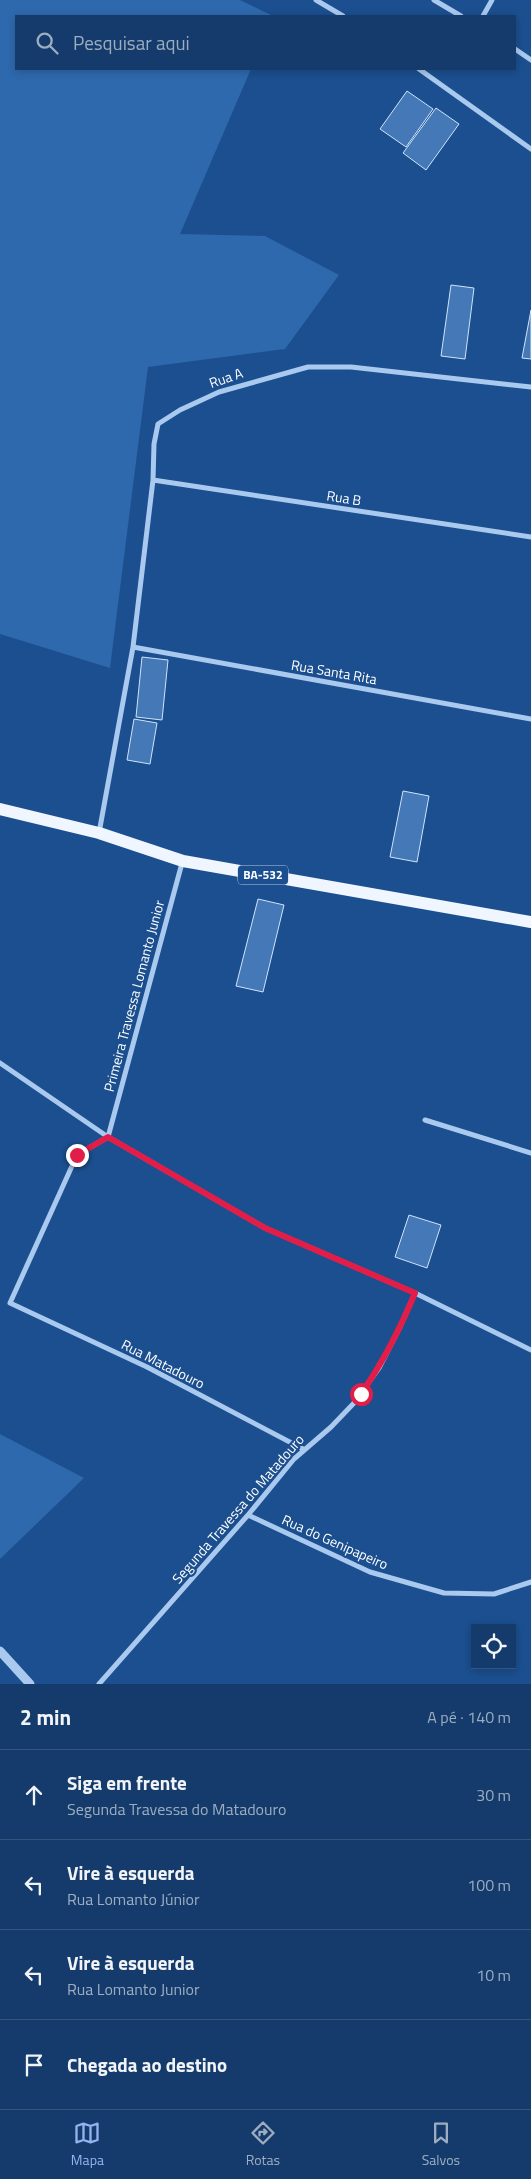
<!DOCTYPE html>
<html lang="pt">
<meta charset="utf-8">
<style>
body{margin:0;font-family:"Titillium Web",sans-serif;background:#1d4271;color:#f1f3f6}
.controls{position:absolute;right:15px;bottom:15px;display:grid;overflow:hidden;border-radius:0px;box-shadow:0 2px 8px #0003}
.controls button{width:45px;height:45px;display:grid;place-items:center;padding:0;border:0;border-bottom:1px solid #33557e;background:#143b6b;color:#f1f3f6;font:25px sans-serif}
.stop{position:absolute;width:15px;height:15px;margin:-11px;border:4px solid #e11d48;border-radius:50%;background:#fff}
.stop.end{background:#e11d48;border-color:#fff;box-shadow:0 1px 5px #0008}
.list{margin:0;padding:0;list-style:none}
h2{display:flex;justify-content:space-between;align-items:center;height:65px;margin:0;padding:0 20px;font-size:21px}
h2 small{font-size:16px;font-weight:400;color:#9dadc1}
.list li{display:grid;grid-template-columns:32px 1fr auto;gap:15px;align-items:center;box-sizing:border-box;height:90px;padding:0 20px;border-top:1px solid #33557e}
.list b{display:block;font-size:19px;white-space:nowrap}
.list p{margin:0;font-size:16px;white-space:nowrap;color:#9dadc1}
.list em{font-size:16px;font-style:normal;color:#9dadc1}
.icon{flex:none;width:28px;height:28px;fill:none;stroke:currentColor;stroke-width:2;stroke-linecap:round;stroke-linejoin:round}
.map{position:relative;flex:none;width:531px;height:1684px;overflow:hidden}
.search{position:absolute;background:#143b6b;box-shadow:0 2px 8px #0003;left:15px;right:15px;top:15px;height:55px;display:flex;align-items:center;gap:12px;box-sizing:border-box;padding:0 18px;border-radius:0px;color:#9dadc1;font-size:19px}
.sheet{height:425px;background:#143b6b}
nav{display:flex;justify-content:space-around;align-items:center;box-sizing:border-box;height:70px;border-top:1px solid #33557e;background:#143b6b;font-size:14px;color:#9dadc1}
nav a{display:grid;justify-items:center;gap:2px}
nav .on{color:#95b2f1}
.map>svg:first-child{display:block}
.green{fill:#2e69ad}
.building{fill:#4478b7;stroke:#cfe3fa}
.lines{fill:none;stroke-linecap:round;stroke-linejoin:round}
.minor{stroke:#a9c9ee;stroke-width:5}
.tertiary{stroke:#a9c9ee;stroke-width:9}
.primary{stroke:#f0f6ff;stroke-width:12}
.route{stroke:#e11d48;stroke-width:6}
.labels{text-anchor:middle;stroke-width:4.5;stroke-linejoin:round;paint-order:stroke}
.shield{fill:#1b4f8f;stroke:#bbcadd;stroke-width:1}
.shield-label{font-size:12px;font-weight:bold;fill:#fff}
.street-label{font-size:14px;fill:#fff;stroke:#1b4f8f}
</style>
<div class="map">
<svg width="531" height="1684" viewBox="0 0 531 1684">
<rect width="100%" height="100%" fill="#1b4f8f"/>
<path class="green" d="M 0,0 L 240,0 L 273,16 L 16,16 L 16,69 L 251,69 L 180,234 L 265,236 L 339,275 L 285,349 L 148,367 L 110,668 L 0,634 Z
M 0,1434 L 84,1478 L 0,1559 Z"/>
<path class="building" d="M 407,91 L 433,109 L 406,147 L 380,129 Z
M 436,108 L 459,124 L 426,170 L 403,153 Z
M 451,285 L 474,288 L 465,359 L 441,356 Z
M 531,310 L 531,359 L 522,358 Z
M 142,657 L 168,660 L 162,720 L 136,717 Z
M 134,719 L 157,723 L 150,764 L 127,760 Z
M 403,791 L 429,796 L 417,862 L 390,857 Z
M 258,899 L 284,905 L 263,992 L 236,986 Z
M 409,1215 L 441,1225 L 427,1268 L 395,1257 Z"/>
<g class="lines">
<path class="minor" d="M 316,0 L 343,16
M 434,0 L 461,16
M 483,16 L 492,0
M 515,49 L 531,60
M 419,69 L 531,149
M 153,480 L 531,537
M 133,647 L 531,719
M 99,833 L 133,647 L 153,480 L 154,444 L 158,424 L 180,410 L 219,392 L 308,367 L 351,367 L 531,387
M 182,863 L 108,1137 L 77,1155 L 10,1303 L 147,1367 L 303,1449
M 0,1063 L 108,1137 L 265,1228 L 415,1293 L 531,1350
M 425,1120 L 531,1153
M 248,1515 L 370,1572 L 444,1593 L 494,1594 L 531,1582
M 99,1684 L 248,1515 L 294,1459 L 331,1427 L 354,1403 L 379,1368 L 400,1327 L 415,1293"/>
<path class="tertiary" d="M 0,1651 L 30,1684"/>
<path class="primary" d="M 0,809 L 99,833 L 183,861 L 531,922"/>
</g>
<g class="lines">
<path class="route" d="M 77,1155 L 108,1137 L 265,1228 L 415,1293 C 400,1329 383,1362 361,1394"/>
</g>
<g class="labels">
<rect class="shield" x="238" y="865.5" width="50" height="19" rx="4"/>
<g class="shield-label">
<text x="263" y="879">BA-532</text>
</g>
<g class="street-label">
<text transform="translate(226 378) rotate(-19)" y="5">Rua A</text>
<text transform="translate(344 498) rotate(9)" y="5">Rua B</text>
<text transform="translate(334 672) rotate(10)" y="5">Rua Santa Rita</text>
<text transform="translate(134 996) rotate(-75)" y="5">Primeira Travessa Lomanto Junior</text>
<text transform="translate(163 1364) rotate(27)" y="5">Rua Matadouro</text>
<text transform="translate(238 1509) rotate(-49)" y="5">Segunda Travessa do Matadouro</text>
<text transform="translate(335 1542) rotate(24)" y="5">Rua do Genipapeiro</text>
</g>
</g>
</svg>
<div class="controls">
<button><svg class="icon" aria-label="locate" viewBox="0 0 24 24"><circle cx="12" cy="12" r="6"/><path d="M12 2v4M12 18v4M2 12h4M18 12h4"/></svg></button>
</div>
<div class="stop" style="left:361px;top:1394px"></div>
<div class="stop end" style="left:77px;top:1155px"></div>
<div class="search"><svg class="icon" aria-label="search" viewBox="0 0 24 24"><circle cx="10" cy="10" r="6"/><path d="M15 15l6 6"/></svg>Pesquisar aqui</div>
</div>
<section class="sheet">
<h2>2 min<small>A pé · 140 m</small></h2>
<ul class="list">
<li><svg class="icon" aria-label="ahead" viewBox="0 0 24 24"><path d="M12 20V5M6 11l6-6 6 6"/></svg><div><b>Siga em frente</b><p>Segunda Travessa do Matadouro</p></div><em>30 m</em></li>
<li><svg class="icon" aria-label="left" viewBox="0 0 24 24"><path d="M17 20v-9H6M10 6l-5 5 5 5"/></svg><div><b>Vire à esquerda</b><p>Rua Lomanto Júnior</p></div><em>100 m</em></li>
<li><svg class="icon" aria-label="left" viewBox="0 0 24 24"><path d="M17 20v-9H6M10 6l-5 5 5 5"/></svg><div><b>Vire à esquerda</b><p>Rua Lomanto Junior</p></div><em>10 m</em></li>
<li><svg class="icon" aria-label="arrive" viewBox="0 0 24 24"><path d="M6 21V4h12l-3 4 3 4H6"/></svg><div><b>Chegada ao destino</b></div></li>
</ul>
</section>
<nav>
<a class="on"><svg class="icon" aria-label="map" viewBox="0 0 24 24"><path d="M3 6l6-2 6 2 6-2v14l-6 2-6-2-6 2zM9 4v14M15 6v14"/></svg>Mapa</a>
<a><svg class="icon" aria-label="directions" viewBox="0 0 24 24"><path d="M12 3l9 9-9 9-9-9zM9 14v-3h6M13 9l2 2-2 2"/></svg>Rotas</a>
<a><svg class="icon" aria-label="saved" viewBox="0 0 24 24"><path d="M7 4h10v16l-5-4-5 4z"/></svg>Salvos</a>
</nav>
